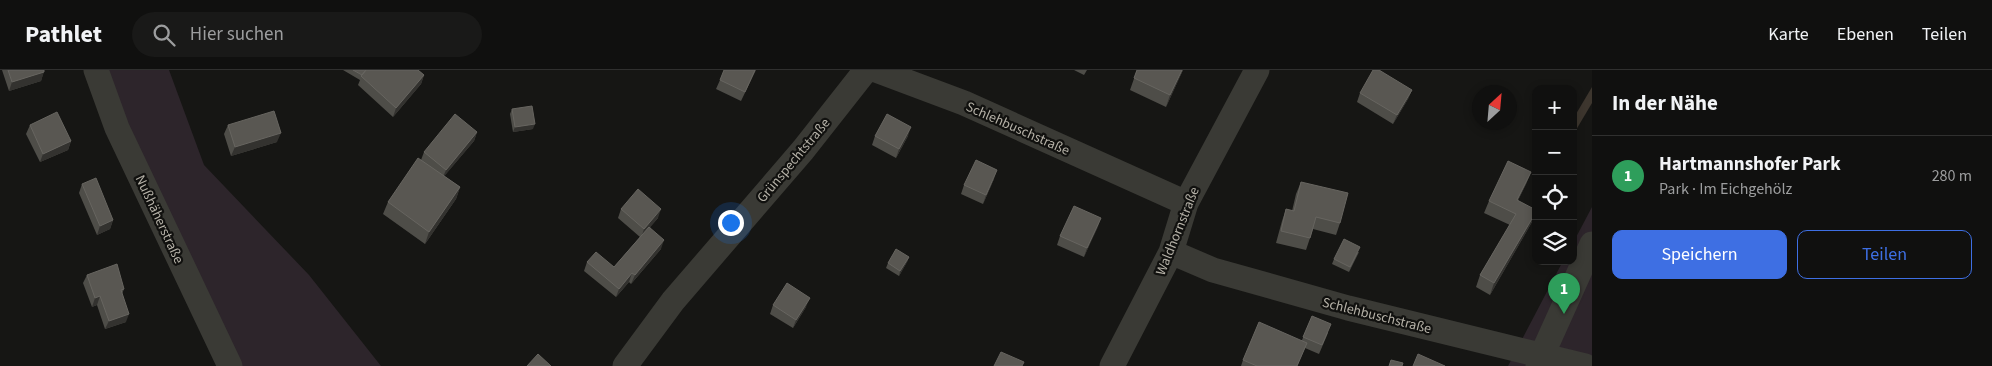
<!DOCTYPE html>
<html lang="de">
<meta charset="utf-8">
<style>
body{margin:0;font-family:"Source Sans 3",sans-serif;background:#191918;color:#f1f3f6}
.controls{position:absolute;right:15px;top:15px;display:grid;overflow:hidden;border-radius:10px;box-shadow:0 2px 8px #0003}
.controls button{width:45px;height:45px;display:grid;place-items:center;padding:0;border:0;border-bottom:1px solid #30302f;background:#10100f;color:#f1f3f6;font:25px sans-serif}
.compass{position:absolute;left:1472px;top:15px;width:45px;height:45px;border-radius:50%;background:#10100f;box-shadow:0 2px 8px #0003;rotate:26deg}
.you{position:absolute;left:730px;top:152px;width:18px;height:18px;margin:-12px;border:4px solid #fff;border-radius:50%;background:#1a73e8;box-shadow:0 0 0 8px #1a73e833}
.badge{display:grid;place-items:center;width:32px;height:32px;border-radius:50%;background:#3e6fe3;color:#fff;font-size:16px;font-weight:700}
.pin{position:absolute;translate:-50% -41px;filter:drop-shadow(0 1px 2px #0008)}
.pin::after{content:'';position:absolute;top:26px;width:18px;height:15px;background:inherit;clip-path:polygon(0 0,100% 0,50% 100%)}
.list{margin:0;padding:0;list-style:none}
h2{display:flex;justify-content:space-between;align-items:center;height:65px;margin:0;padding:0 20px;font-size:21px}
h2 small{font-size:16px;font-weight:400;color:#9c9d9e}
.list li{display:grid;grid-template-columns:32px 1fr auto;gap:15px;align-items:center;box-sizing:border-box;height:80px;padding:0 20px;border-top:1px solid #30302f}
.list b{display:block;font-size:19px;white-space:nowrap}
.list p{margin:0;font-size:16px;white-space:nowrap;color:#9c9d9e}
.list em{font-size:16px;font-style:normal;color:#9c9d9e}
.actions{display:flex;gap:10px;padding:15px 20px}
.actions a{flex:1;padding:11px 0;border:1px solid #3e6fe3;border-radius:10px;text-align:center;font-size:18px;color:#3e6fe3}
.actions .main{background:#3e6fe3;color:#fff}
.icon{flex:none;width:28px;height:28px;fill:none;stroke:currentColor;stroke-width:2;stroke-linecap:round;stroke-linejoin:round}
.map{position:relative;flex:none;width:1592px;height:296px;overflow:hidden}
header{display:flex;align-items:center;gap:30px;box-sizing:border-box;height:70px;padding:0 25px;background:#10100f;border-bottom:1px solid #30302f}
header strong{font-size:24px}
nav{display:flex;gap:28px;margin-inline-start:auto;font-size:18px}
.search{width:350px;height:45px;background:#191918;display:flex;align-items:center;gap:12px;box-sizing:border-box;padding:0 18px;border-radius:28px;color:#9c9d9e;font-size:19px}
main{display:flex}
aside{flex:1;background:#10100f}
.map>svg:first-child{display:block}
.green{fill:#2d252b}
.water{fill:#3d362e}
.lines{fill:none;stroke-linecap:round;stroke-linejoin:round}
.minor{stroke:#3a3a35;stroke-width:25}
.wall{fill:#4e4d48}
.shaded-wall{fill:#33322f}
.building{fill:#595752;stroke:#676560}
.labels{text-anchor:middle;stroke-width:4.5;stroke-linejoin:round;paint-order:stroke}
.street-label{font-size:14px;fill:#b5b1a7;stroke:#11110f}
</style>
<header>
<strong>Pathlet</strong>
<div class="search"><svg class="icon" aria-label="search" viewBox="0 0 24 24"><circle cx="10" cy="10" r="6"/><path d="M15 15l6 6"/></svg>Hier suchen</div>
<nav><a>Karte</a><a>Ebenen</a><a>Teilen</a></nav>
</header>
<main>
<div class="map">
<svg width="1592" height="296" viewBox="0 0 1592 296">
<rect width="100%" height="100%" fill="#161614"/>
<path class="green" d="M 96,0 L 169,0 L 204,95 L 309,205 L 381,296 L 230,296 Z
M 1592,137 L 1592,296 L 1508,296 L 1563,191 L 1573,191 L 1573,173 Z"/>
<path class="water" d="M 1592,17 L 1592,33 L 1576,60 L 1573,58 L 1573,49 Z"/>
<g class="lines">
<path class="minor" d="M 96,0 L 117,58 L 230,296
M 876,0 L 964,33 L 1186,133
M 1171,182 L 1213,200 L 1348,238 L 1585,296
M 625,296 L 673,231 L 803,80 L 866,0
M 1112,296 L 1171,182 L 1186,133 L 1257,0
M 1538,296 L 1542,285 L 1592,174"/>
</g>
<path class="wall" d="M 2,0 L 44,0 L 41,11 L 9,21 Z
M 343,0 L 418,0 L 424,5 L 421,14 L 393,47 L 358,15 L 360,10 Z
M 756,0 L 741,31 L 716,19 L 720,10 Z
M 1074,0 L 1087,0 L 1084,5 Z
M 1137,0 L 1183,0 L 1166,37 L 1130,20 Z
M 1412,20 L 1408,29 L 1393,54 L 1357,32 L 1360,23 Z
M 512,39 L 533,59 L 513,62 L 510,44 Z
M 30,55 L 71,71 L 68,80 L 40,92 L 26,64 Z
M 228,55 L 277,72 L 231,86 L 224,64 Z
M 477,62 L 474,71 L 444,106 L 460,117 L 456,129 L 425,174 L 383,144 L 388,132 L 421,90 L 424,82 Z
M 875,66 L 908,66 L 896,88 L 872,75 Z
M 1531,102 L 1526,114 L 1518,130 L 1532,152 L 1490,225 L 1476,217 L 1480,205 L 1510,155 L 1484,143 L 1489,131 Z
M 994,109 L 983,134 L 961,124 L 964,115 Z
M 1301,112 L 1340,153 L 1336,165 L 1313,159 L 1306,180 L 1276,173 L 1282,151 L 1286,139 L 1292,141 L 1296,124 Z
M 82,114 L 113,150 L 110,159 L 97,165 L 79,123 Z
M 621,139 L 658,148 L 650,157 L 661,179 L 631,214 L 629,212 L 616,227 L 584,201 L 587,192 L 614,197 L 640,167 L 618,148 Z
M 1101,148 L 1084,187 L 1057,175 L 1060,166 Z
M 1359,182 L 1349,202 L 1332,194 L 1334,189 Z
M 909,187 L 907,192 L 899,206 L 886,198 L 888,193 Z
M 87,205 L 124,219 L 122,224 L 126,252 L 105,259 L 97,235 L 92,237 L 83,213 Z
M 773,235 L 806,237 L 793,258 L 770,244 Z
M 1312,246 L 1328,263 L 1319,284 L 1305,278 L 1297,296 L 1241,296 L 1243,290 L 1302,270 Z"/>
<path class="shaded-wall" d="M 1182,0 L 1183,0 L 1166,37 L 1170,25 Z
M 44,2 L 41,11 L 9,21 L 12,12 Z
M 424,5 L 421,14 L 393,47 L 396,38 Z
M 1412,20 L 1408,29 L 1393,54 L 1397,45 Z
M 535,54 L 533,59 L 513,62 L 515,57 Z
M 911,57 L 908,66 L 896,88 L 899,79 Z
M 477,62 L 474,71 L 442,109 L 446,100 Z
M 281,63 L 277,72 L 231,86 L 235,77 Z
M 71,71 L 68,80 L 40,92 L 43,84 Z
M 997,100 L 994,109 L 983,134 L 986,125 Z
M 1531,102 L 1526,114 L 1513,141 L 1517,130 Z
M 460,117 L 456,129 L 425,174 L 429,162 Z
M 661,139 L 658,148 L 641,168 L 644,159 Z
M 1536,142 L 1532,152 L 1490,225 L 1494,213 Z
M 1101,148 L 1098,157 L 1084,187 L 1087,178 Z
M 113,150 L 110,159 L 97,165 L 100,156 Z
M 664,170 L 661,179 L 631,214 L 635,205 Z
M 909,187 L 907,192 L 899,206 L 900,201 Z
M 632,203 L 629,212 L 616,227 L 619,219 Z
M 100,226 L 97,235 L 92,237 L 95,228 Z
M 810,228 L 806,237 L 793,258 L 796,250 Z
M 129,244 L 126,252 L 105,259 L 109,251 Z"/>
<path class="building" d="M 8,0 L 44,0 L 44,2 L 12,12 Z
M 353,0 L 366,0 L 362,5 Z
M 366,0 L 418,0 L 424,5 L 396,38 L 361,6 Z
M 724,0 L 755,0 L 745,22 L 720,10 Z
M 1137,0 L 1182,0 L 1170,25 L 1134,8 Z
M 1373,0 L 1379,0 L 1412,20 L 1397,45 L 1360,23 Z
M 532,36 L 535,54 L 515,57 L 512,39 Z
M 274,41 L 281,63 L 235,77 L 228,55 Z
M 57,42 L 71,71 L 43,84 L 30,55 Z
M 455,44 L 477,62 L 446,100 L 424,82 Z
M 887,44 L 911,57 L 899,79 L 875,66 Z
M 418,88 L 460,117 L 429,162 L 388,132 Z
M 976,90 L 997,100 L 986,125 L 964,115 Z
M 1508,91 L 1531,102 L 1517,130 L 1536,140 L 1536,142 L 1494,213 L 1480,205 L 1516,144 L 1489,131 Z
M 96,108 L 113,150 L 100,156 L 82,114 Z
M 1301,112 L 1348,123 L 1340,153 L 1316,147 L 1310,168 L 1281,161 L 1286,139 L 1294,141 Z
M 638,119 L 661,139 L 644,159 L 621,139 Z
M 1074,136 L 1101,148 L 1087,178 L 1060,166 Z
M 649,157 L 664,170 L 635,205 L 632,203 L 619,219 L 587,192 L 596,182 L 614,197 Z
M 1344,169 L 1360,177 L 1350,197 L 1334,189 Z
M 896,179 L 909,187 L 900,201 L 888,193 Z
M 117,194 L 124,219 L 121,220 L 129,244 L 109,251 L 100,226 L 95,228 L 87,205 Z
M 787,213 L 810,228 L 796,250 L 773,235 Z
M 1312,246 L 1331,254 L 1322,275 L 1303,267 Z
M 1259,252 L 1307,273 L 1297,296 L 1257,296 L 1243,290 Z
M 1001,282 L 1024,292 L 1022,296 L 994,296 Z
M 538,284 L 551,296 L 527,296 Z
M 1418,284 L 1445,296 L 1413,296 Z
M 1391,290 L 1403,293 L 1402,296 L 1389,296 Z"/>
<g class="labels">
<g class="street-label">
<text transform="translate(1018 58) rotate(24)" y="5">Schlehbuschstraße</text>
<text transform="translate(793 90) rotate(-50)" y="5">Grünspechtstraße</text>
<text transform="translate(160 149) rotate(65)" y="5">Nußhäherstraße</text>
<text transform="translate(1177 161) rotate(-68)" y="5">Waldhornstraße</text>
<text transform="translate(1377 245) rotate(14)" y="5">Schlehbuschstraße</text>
</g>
</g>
</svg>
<div class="controls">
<button>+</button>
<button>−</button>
<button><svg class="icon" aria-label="locate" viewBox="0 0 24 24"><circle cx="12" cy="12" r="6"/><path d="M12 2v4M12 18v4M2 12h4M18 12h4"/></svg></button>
<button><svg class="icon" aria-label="layers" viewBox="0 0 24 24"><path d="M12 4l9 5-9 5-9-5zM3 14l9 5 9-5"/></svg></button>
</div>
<svg class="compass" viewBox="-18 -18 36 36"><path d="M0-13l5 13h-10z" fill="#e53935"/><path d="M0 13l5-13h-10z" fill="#9c9d9e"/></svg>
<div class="you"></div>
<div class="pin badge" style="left:1564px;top:244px;background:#2e9e5b">1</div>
</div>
<aside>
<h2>In der Nähe<small></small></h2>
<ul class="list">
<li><span class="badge" style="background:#2e9e5b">1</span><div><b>Hartmannshofer Park</b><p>Park · Im Eichgehölz</p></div><em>280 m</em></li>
</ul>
<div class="actions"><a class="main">Speichern</a><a>Teilen</a></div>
</aside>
</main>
